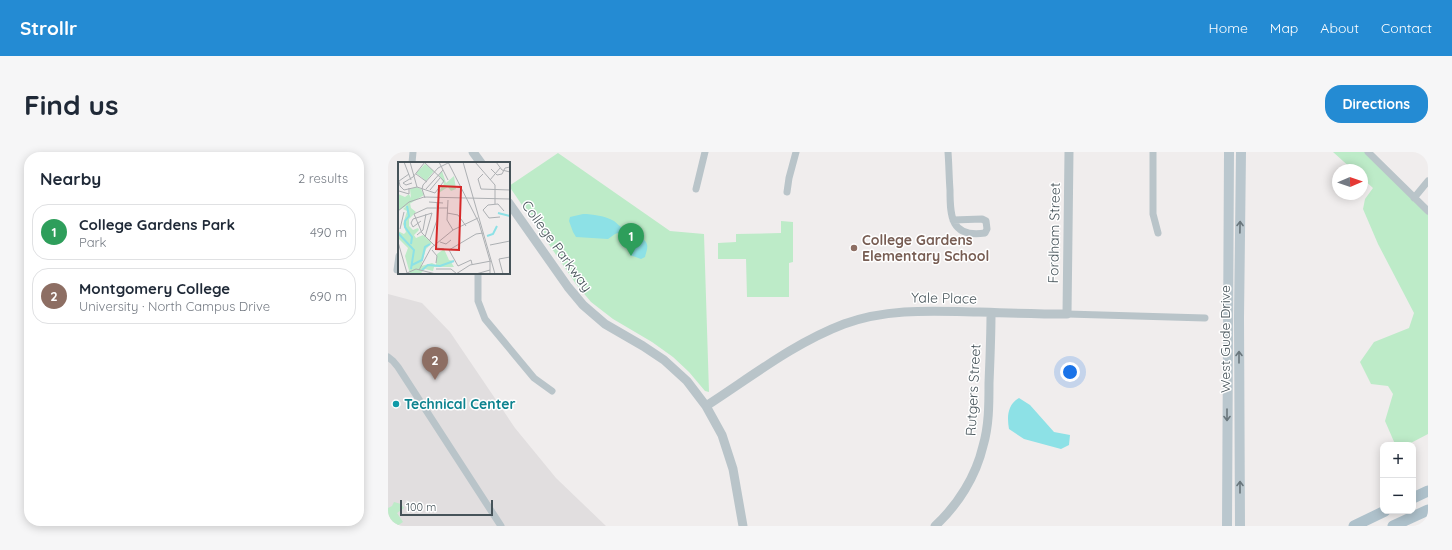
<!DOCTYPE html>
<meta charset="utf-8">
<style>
body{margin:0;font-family:Quicksand,sans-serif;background:#f6f6f7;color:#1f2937}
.controls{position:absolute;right:12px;bottom:12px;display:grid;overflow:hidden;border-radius:8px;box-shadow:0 2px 10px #0003}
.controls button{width:36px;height:36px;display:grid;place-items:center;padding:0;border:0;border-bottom:1px solid #e0e1e3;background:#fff;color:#1f2937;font:20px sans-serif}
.compass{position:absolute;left:944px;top:12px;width:36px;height:36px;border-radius:50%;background:#fff;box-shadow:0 2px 10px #0003;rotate:88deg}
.scale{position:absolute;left:12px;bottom:10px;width:93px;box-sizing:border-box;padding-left:4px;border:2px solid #465359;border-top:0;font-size:11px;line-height:14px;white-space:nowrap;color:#465359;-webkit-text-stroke:3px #fff;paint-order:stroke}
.you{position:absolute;left:682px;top:220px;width:14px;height:14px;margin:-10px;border:3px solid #fff;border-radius:50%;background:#1a73e8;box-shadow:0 0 0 6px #1a73e833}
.badge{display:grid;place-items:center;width:26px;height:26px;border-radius:50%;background:#248bd3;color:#fff;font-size:13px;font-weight:700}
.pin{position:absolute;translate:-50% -33px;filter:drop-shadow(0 1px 2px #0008)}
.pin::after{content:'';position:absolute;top:21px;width:14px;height:12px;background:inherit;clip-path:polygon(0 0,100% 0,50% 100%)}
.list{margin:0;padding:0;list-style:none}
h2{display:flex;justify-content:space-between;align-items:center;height:52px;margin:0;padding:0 16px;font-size:17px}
h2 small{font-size:13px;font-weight:400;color:#747a83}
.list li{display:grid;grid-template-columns:26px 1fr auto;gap:12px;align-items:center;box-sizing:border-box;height:56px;margin:0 8px 8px;padding:0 8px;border:1px solid #e0e1e3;border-radius:16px}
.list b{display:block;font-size:15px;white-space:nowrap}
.list p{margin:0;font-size:13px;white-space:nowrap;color:#747a83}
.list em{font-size:13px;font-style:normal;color:#747a83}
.map{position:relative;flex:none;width:1040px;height:374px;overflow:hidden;border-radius:16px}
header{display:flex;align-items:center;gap:24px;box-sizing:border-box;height:56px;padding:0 20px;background:#248bd3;color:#fff}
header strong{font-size:19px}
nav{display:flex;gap:22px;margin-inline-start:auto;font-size:14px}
.intro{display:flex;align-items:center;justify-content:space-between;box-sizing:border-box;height:96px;padding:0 24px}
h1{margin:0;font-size:28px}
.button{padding:10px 18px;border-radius:16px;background:#248bd3;color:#fff;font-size:14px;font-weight:700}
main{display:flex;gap:24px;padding:0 24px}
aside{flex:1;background:#fff;border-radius:16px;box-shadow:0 2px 10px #0003}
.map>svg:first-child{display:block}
.education{fill:#e1dedf}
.green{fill:#bdebc8}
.water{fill:#8de1e6}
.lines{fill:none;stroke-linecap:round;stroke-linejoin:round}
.minor{stroke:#b9c4c9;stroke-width:7}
.tertiary{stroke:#b9c4c9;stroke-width:9}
.secondary{stroke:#bac7ce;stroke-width:10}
.primary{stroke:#aec1cb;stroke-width:11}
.oneway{stroke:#69767c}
.education-dot{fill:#8d6e63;stroke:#fff;stroke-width:1.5}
.culture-dot{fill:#0f9aa8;stroke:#fff;stroke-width:1.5}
.labels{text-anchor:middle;stroke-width:3;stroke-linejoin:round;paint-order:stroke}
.street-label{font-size:14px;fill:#465359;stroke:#fff}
.education-label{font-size:14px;font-weight:bold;fill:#785e54;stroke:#fff;text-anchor:start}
.culture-label{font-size:14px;font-weight:bold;fill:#0d838f;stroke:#fff;text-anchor:start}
.inset-river{fill:none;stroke:#8de1e6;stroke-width:2}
.inset-road{fill:none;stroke:#acafb2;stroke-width:1}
.view{fill:#d62828;fill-opacity:0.15;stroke:#d62828;stroke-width:2}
.inset-edge{fill:none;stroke:#465359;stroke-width:2}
</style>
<header>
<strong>Strollr</strong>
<nav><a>Home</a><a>Map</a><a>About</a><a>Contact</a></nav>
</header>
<div class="intro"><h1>Find us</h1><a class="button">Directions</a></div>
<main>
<aside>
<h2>Nearby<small>2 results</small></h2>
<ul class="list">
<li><span class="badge" style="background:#2e9e5b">1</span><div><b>College Gardens Park</b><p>Park</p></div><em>490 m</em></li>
<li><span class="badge" style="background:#8d6e63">2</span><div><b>Montgomery College</b><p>University · North Campus Drive</p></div><em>690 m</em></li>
</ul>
</aside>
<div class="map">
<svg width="1040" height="374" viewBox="0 0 1040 374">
<rect width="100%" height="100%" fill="#f0eded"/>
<path class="education" d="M 0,142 L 34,151 L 62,180 L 127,276 L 168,326 L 218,374 L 0,374 Z"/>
<path class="green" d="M 945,0 L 980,0 L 1040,59 L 1040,282 L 1019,293 L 1007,292 L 997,269 L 1005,242 L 1000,234 L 983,232 L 972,210 L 986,190 L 1021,176 L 1026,161 L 990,92 L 975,57 L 977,47 L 985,36 L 974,26 L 974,18 L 965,18 Z
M 170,1 L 282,79 L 316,82 L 321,240 L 317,239 L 301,220 L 285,205 L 264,190 L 225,167 L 203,150 L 188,132 L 121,34 Z
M 393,69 L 405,70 L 405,110 L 401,111 L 401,145 L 359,145 L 358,107 L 330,107 L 330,91 L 348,90 L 348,82 L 393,81 Z
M 6,350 L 13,352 L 16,356 L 9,361 L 15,370 L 9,374 L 0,374 L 0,356 L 4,354 Z"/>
<path class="water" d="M 195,62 C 205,62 217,64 226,69 C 230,72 232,75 236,77 C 242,80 253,84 258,90 C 261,95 258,100 257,105 L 253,107 L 242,103 L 242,100 L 247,97 L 249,86 L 236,79 L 227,82 L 220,87 L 188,85 L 185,80 L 181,69 L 182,65 Z
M 631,246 L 642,253 L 666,280 L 682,283 L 681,293 L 673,297 L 636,287 L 621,277 C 619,266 619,253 631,246 Z"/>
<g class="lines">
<path class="minor" d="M 560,0 C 561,13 561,25 562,38 C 562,65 563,86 597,81 L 599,77 L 598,69 L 594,67 L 565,68
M 765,0 L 765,62 L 770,81
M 980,0 L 1040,59
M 24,11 L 25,0
M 308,37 L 317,0
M 399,40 L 401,26 L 408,0
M 1026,46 L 1040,29
M 9,118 L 11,104
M 90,121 L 90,149 L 97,167 L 146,226 L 164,239
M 679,162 L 817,166
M 0,205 L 5,209 L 10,215 L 113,374"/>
<path class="tertiary" d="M 85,0 L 93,11
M 121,51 L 180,135 L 195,153 L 217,172 L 255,194 L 276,208 L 299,229 L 318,254 L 334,283 L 345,317 L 355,374
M 318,254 C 363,225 406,191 456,172 C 500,156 545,159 591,160 C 620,161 649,162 679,162 L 681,0
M 547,374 C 570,353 588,324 595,294 C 601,274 601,252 601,231 C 602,207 603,184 603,161"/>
<path class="secondary" d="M 839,374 L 841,0
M 852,374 L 851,166 L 853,0"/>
<path class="primary" d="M 1025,346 L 1040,339
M 966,374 L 997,359
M 1005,374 L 1040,358"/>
</g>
<defs><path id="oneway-shaft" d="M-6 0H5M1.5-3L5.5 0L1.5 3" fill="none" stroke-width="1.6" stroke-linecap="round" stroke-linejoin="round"/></defs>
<g class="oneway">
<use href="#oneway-shaft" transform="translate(852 75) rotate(-89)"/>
<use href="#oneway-shaft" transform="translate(851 205) rotate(-90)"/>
<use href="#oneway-shaft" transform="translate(839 263) rotate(90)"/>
<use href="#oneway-shaft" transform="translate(852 335) rotate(-90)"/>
</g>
<circle class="education-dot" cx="466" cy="96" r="4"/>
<circle class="culture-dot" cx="8" cy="252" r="4"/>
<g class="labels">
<g class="street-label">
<text transform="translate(666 81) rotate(-89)" y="5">Fordham Street</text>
<text transform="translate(169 94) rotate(54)" y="5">College Parkway</text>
<text transform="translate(556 146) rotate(1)" y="5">Yale Place</text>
<text transform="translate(837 187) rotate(-90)" y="5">West Gude Drive</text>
<text transform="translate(585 238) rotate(-87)" y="5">Rutgers Street</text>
</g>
<g class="education-label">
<text x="474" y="93">College Gardens<tspan x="474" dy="16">Elementary School</tspan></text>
</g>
<g class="culture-label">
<text x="16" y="257">Technical Center</text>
</g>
</g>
<g transform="translate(10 10)">
<rect width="112" height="112" fill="#f0eded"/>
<path d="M 27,2 L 36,9 L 28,19 L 18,11 ZM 44,9 L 48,21 L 56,14 L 58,27 L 53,29 L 50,25 L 39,32 L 46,22 L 41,13 ZM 18,25 L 23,27 L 26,33 L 0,49 L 0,32 L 7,35 L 11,32 L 13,36 L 12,27 ZM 12,41 L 13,46 L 18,50 L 11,57 L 11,64 L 15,68 L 20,66 L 21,68 L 16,73 L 18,76 L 25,73 L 34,81 L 28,87 L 23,104 L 34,101 L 38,103 L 39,92 L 46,87 L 51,98 L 56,99 L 53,100 L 56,105 L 36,105 L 35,109 L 27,107 L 22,112 L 12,112 L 7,94 L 10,86 L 0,76 L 0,69 L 6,72 L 8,70 L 5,62 L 9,49 L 5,47 Z" fill="#bdebc8"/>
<path class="inset-river" d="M 9,44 L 11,54 L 7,59 L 7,65 L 14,75 L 13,82M 100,51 L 112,54M 0,71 L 16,88 L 13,107M 89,74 L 95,72 L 99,64M 14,103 L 24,98 L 27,85 L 32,82M 24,108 L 30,103 L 42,104 L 56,99"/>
<path class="inset-road" d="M 6,0 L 13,18M 12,0 L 19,25M 26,0 L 46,19M 41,0 L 50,18M 50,0 L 81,61 L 92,99 L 92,112M 65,0 L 97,112M 77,0 L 97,23 L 97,42M 98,0 L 104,8 L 112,10M 93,7 L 99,13 L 104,12 L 107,6 L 112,5M 11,12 L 1,19 L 2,24 L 6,28 L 19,25 L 37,31 L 46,19M 18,12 L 29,20M 85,12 L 80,17 L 83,27 L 112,28M 92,18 L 102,6M 14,21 L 8,23 L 5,21 L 15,15 L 27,0M 28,27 L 45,8M 32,28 L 42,16M 1,29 L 11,32 L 11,26M 27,36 L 24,27 L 25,23 L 40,6 L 52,0M 50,38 L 49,58 L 55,68M 31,40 L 45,41M 0,49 L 11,40 L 26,35 L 112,37M 49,51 L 60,53 L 68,64M 102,55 L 91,56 L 85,48 L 90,43 L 100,42 L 106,49M 23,59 L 15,65 L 13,61 L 15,57 L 34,51 L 27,75M 2,67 L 6,50M 19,73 L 25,68 L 28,52M 32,78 L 39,58 L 39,41M 0,80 L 9,111M 42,80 L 48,82 L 53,78M 92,83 L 112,79M 46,87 L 39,86 L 24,71 L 16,52 L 29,46 L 50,46M 34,88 L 39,94 L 38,101M 74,102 L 73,98 L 60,104 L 51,88 L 78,72 L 85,71M 38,107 L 53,107 L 59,112M 21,108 L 33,86 L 55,68 L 80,56M 9,111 L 18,107 L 38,112M 58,112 L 72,103 L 93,99M 78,112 L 92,108M 105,112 L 101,97 L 112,95"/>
<path class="view" d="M 41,24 L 63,25 L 61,88 L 38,87 Z"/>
<rect width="112" height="112" class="inset-edge"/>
</g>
</svg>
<div class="controls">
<button>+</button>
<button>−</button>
</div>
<svg class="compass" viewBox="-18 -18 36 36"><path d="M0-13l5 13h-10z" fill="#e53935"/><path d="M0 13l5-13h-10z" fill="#747a83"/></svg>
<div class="scale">100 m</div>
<div class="you"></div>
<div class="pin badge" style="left:243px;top:104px;background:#2e9e5b">1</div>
<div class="pin badge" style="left:47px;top:228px;background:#8d6e63">2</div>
</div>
</main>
